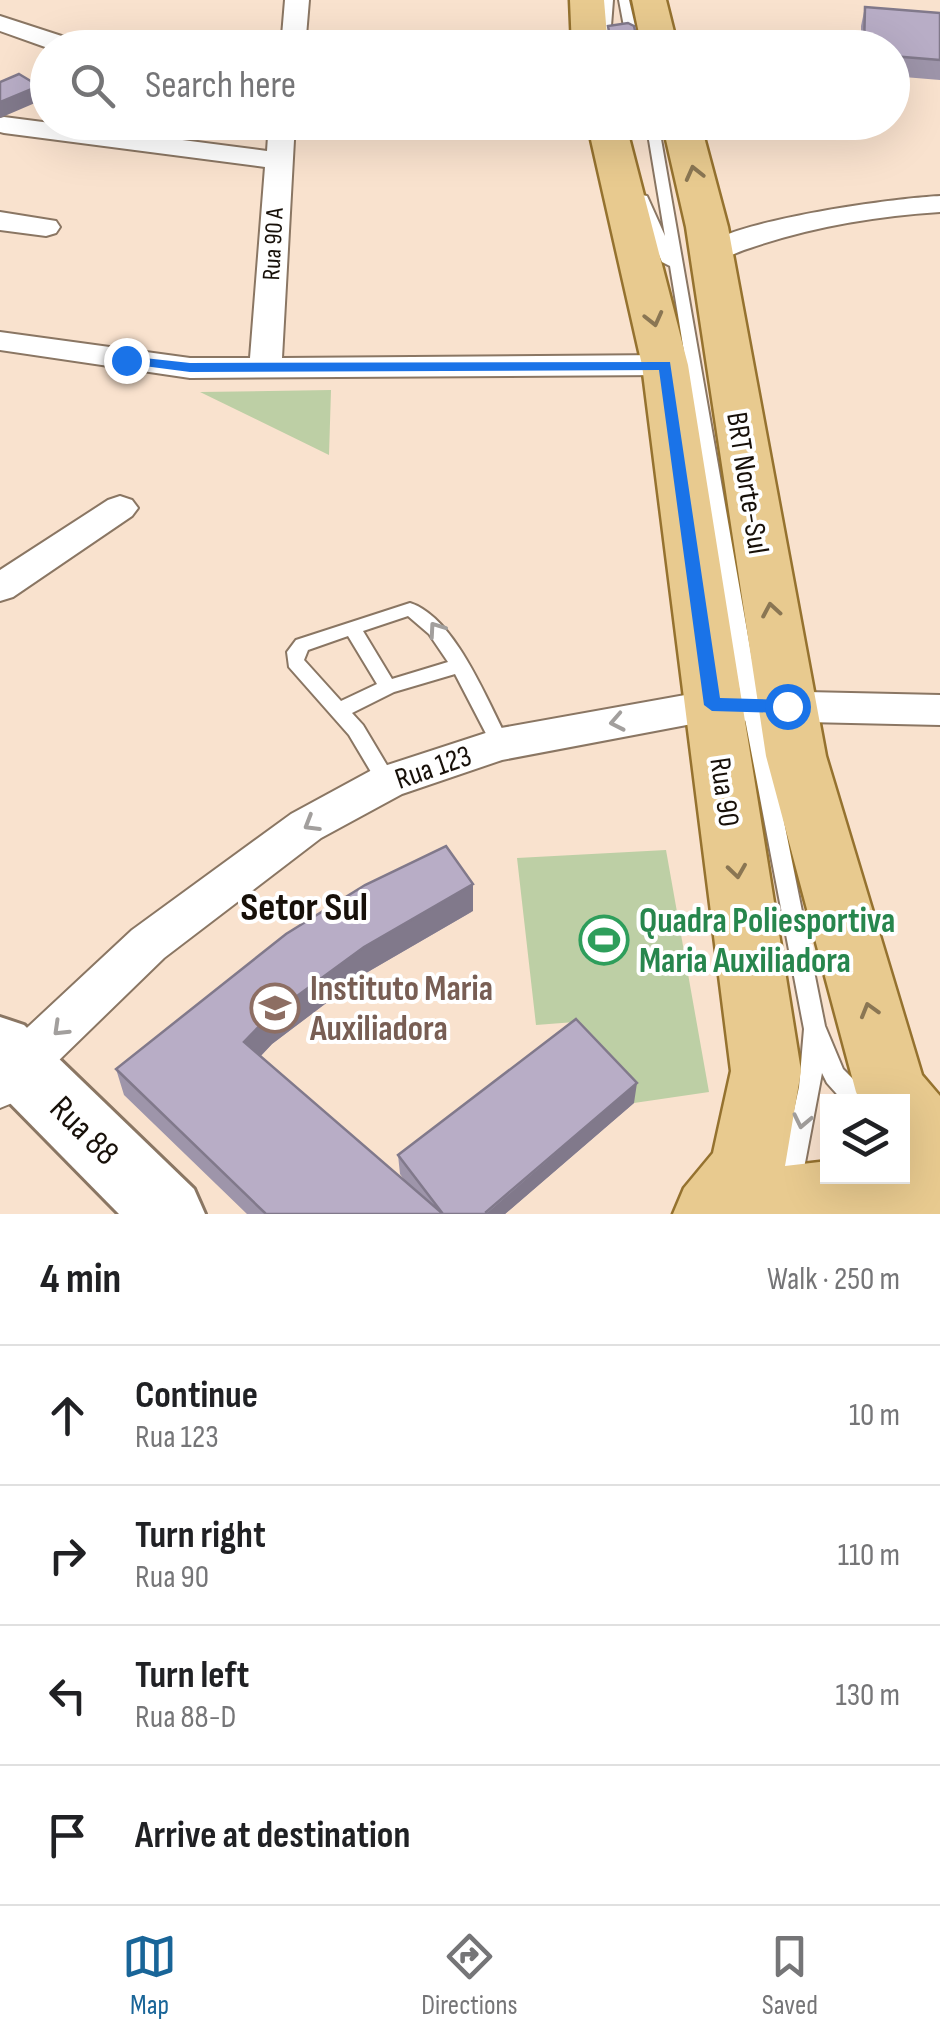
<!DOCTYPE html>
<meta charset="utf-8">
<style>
body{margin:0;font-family:"Sofia Sans Condensed",sans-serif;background:#f2f2f2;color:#202124}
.controls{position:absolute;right:30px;bottom:30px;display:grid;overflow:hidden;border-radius:0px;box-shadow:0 10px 40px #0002}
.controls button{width:90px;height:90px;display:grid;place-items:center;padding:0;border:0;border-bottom:2px solid #e0e0e0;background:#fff;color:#202124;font:50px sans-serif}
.stop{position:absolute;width:30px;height:30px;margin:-22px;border:8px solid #1a73e8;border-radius:50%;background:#fff}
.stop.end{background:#1a73e8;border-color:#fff;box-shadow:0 2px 10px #0008}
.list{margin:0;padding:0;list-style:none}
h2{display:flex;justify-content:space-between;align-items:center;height:130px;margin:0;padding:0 40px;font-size:42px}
h2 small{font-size:32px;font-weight:400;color:#757577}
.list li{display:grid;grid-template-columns:65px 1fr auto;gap:30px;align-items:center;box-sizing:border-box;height:140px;padding:0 40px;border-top:2px solid #e0e0e0}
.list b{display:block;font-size:38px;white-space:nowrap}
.list p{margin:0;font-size:32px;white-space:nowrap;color:#757577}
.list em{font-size:32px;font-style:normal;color:#757577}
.icon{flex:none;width:55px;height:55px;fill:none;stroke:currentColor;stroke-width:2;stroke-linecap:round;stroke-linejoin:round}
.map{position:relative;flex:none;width:940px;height:1214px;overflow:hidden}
.search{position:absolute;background:#fff;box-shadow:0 10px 40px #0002;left:30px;right:30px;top:30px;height:110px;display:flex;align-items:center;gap:25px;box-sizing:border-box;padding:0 35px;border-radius:55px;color:#757577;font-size:38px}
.sheet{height:690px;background:#fff}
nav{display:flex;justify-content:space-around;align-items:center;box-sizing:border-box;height:140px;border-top:2px solid #e0e0e0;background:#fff;font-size:28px;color:#757577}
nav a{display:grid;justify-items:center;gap:5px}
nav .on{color:#196598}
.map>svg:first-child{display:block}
.green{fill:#bdcfa5}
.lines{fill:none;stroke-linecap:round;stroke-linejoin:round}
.service-casing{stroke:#8a7663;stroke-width:4}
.minor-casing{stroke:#8a7663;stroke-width:4}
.secondary-casing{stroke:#8a7663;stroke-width:6}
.primary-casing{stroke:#95722f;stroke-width:5}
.service{fill:#fff;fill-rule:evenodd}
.minor{fill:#fff;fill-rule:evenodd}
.secondary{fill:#fff;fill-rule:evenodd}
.primary{fill:#e8ca8f;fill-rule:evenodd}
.wall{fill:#9e95aa}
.shaded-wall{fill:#81798b}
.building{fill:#b8adc6;stroke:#81798b;stroke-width:2.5}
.oneway{stroke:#8a7653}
.oneway2{stroke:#a29f9d}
.route{fill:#1a73e8}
.labels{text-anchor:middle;stroke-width:8;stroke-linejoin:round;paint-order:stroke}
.far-street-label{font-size:25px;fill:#171009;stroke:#fff}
.street-label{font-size:30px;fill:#171009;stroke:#fff}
.near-leisure-label{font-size:35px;font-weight:bold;fill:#27864d;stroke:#fff;text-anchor:start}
.near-education-label{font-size:35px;font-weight:bold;fill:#785e54;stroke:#fff;text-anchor:start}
.near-street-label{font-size:35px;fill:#171009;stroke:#fff}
.district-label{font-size:40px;font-weight:bold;fill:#171009;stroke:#fff}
</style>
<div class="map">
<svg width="940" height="1214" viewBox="0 0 940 1214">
<rect width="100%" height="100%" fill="#f9e2ce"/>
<path class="green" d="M 331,390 L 329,455 L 200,392 Z
M 666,850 L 709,1092 L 634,1103 L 574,1039 L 575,1022 L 536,1025 L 517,858 Z"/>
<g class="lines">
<g class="service-casing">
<path id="service" d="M 603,0 L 613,0 L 610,39 L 604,42 L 598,39 Z
M 619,0 L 629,0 L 640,48 L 628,48 Z
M 646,122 L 658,122 L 756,682 L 825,1026 L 843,1069 L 868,1094 L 871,1102 L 844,1102 L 827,1083 L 822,1073 L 798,1200 L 792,1214 L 767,1214 L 775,1198 L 799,1087 L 804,1029 L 738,682 L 670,266 L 662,262 L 635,199 L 642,195 L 647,196 L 665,236 Z
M 410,603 C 456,618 488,703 510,744 L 508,749 L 494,749 L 455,674 L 394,692 L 352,713 L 363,725 L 397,782 L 394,787 L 387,790 L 380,787 L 349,735 L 289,667 L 287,652 L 296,640 ZM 408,616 L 429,634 L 448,662 L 392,679 L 363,631 ZM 348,636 L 377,684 L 341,701 L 304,660 L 308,650 Z"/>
</g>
<g class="minor-casing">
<path id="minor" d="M 285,0 L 309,0 L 305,48 L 281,48 Z
M 0,16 L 83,43 L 86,48 L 48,48 L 0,31 Z
M 4,117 L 267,151 L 269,122 L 295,122 L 282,358 L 665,355 L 676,358 L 681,365 L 676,372 L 665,375 L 190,378 L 0,350 L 0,332 L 190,358 L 250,358 L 265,167 L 4,133 L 0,132 L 0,118 Z
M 940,196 L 940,212 C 876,216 811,227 750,248 C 732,253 717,265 699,260 L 694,254 C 718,221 896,198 940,196 Z
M 0,212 L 56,221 L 60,227 L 56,233 L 46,236 L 0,230 Z
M 120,496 L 132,500 L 138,508 L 132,516 L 13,597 L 0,601 L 0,570 L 108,500 Z
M 713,690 L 940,695 L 940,725 L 713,720 L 502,760 L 402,794 L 321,838 L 164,958 L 17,1101 L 0,1108 L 0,1053 L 132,930 L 291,814 L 372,770 L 501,728 Z"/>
</g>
<g class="secondary-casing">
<path id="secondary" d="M 0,1017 L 24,1025 L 194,1189 L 205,1214 L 119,1214 L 0,1093 Z"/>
</g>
<g class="primary-casing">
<path id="primary" d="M 570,0 L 604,0 L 608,48 L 572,48 Z
M 632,0 L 666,0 L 678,48 L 642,48 Z
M 587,122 L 625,122 L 688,365 L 801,1071 L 785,1166 L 828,1161 L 828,1176 L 902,1176 L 902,1102 L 861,1102 L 856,1092 L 766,756 L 686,227 L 662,122 L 700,122 L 728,227 L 826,756 L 922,1075 L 940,1096 L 940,1214 L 673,1214 L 684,1188 L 713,1153 L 731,1071 L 642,365 Z"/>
</g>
<use href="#service" class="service"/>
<use href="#minor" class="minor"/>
<use href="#secondary" class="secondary"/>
<use href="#primary" class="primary"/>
</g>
<path class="wall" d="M 865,7 L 940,13 L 940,80 L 892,76 L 892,48 L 861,48 L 861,26 Z
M 608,26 L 639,48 L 607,48 Z
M 621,122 L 651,122 L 650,126 L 648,127 L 647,140 L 635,140 L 632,127 L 622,127 Z
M 473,911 L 366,973 L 272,1044 L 261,1056 L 405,1181 L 400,1174 L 398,1155 L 634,1103 L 505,1214 L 247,1214 L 124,1095 L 116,1069 Z"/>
<path class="shaded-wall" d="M 39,86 L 42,100 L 0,118 L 0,102 Z
M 473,884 L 473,911 L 366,973 L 272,1044 L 250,1067 L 244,1042 L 267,1018 L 364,947 Z
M 637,1083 L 634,1103 L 505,1214 L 486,1214 Z"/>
<path class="building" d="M 865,7 L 940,13 L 940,60 L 892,56 L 892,48 L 864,48 Z
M 628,23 L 634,26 L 639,48 L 612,48 L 608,26 Z
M 19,74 L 39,86 L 0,102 L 0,82 Z
M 446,846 L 473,884 L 364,947 L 267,1018 L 244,1042 L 443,1214 L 266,1214 L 116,1069 L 286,934 L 365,885 Z
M 576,1019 L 637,1083 L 486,1212 L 487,1214 L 443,1214 L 398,1155 Z"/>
<defs><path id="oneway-chevron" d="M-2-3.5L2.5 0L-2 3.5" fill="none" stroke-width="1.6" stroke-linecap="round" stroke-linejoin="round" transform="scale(2.5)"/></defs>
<g class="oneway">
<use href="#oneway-chevron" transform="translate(694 173) rotate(-104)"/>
<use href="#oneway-chevron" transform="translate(654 319) rotate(76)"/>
<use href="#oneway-chevron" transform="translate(771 610) rotate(-100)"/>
<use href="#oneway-chevron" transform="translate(737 871) rotate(82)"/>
<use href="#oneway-chevron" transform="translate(869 1010) rotate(-106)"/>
</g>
<g class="oneway2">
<use href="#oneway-chevron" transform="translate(436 629) rotate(-125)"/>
<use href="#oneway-chevron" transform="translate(617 722) rotate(169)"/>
<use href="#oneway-chevron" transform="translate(311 824) rotate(149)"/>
<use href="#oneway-chevron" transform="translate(60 1029) rotate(136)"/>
<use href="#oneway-chevron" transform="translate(802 1121) rotate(102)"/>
</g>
<path class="route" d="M 126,356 L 190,363 L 670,362 L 720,698 L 787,700 L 796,706 L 787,713 L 712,711 L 704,705 L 659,370 L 190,372 L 121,363 L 119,360 Z"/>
<defs>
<g id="stadium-ring" transform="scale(2.5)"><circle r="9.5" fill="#fff" stroke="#2e9e5b" stroke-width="1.5"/><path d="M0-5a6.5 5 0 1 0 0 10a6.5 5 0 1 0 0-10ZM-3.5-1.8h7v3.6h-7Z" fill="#2e9e5b"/></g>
<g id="school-ring" transform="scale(2.5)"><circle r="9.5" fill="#fff" stroke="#8d6e63" stroke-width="1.5"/><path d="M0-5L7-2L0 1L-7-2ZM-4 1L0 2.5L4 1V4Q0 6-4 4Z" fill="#8d6e63"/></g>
</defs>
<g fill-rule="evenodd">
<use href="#stadium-ring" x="604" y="940"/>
<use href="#school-ring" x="275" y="1008"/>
</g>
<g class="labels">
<g class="far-street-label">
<text transform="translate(272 244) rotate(-87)" y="9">Rua 90 A</text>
</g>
<g class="street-label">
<text transform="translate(748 483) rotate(81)" y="10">BRT Norte-Sul</text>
<text transform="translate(433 767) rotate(-19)" y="10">Rua 123</text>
<text transform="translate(725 792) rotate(82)" y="10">Rua 90</text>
</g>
<g class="near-leisure-label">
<text x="639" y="932">Quadra Poliesportiva<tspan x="639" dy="40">Maria Auxiliadora</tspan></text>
</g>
<g class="near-education-label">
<text x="310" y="1000">Instituto Maria<tspan x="310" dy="40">Auxiliadora</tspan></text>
</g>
<g class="near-street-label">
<text transform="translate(85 1130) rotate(45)" y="12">Rua 88</text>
</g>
<g class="district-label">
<text x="304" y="920">Setor Sul</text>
</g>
</g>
</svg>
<div class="controls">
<button><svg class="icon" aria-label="layers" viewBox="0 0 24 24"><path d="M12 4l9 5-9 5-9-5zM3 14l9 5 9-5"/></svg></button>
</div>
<div class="stop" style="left:787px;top:706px"></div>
<div class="stop end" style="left:126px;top:360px"></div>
<div class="search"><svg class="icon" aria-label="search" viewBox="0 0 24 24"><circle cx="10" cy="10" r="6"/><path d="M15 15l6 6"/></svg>Search here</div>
</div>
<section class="sheet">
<h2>4 min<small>Walk · 250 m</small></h2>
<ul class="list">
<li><svg class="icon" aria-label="ahead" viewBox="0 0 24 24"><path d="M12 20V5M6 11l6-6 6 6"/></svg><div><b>Continue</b><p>Rua 123</p></div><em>10 m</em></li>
<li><svg class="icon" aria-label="right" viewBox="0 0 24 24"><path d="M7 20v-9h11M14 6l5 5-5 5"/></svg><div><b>Turn right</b><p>Rua 90</p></div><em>110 m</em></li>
<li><svg class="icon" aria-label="left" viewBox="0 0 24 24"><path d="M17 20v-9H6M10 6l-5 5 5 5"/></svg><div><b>Turn left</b><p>Rua 88-D</p></div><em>130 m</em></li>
<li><svg class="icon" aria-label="arrive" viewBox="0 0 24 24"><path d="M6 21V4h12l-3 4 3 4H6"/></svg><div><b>Arrive at destination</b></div></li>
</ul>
</section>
<nav>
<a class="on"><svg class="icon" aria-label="map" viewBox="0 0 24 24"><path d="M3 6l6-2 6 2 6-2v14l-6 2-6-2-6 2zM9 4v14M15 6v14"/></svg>Map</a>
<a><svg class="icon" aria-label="directions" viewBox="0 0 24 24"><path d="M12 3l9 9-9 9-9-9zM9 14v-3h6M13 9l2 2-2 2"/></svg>Directions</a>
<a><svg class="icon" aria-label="saved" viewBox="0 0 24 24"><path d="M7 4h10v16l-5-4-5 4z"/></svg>Saved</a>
</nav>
